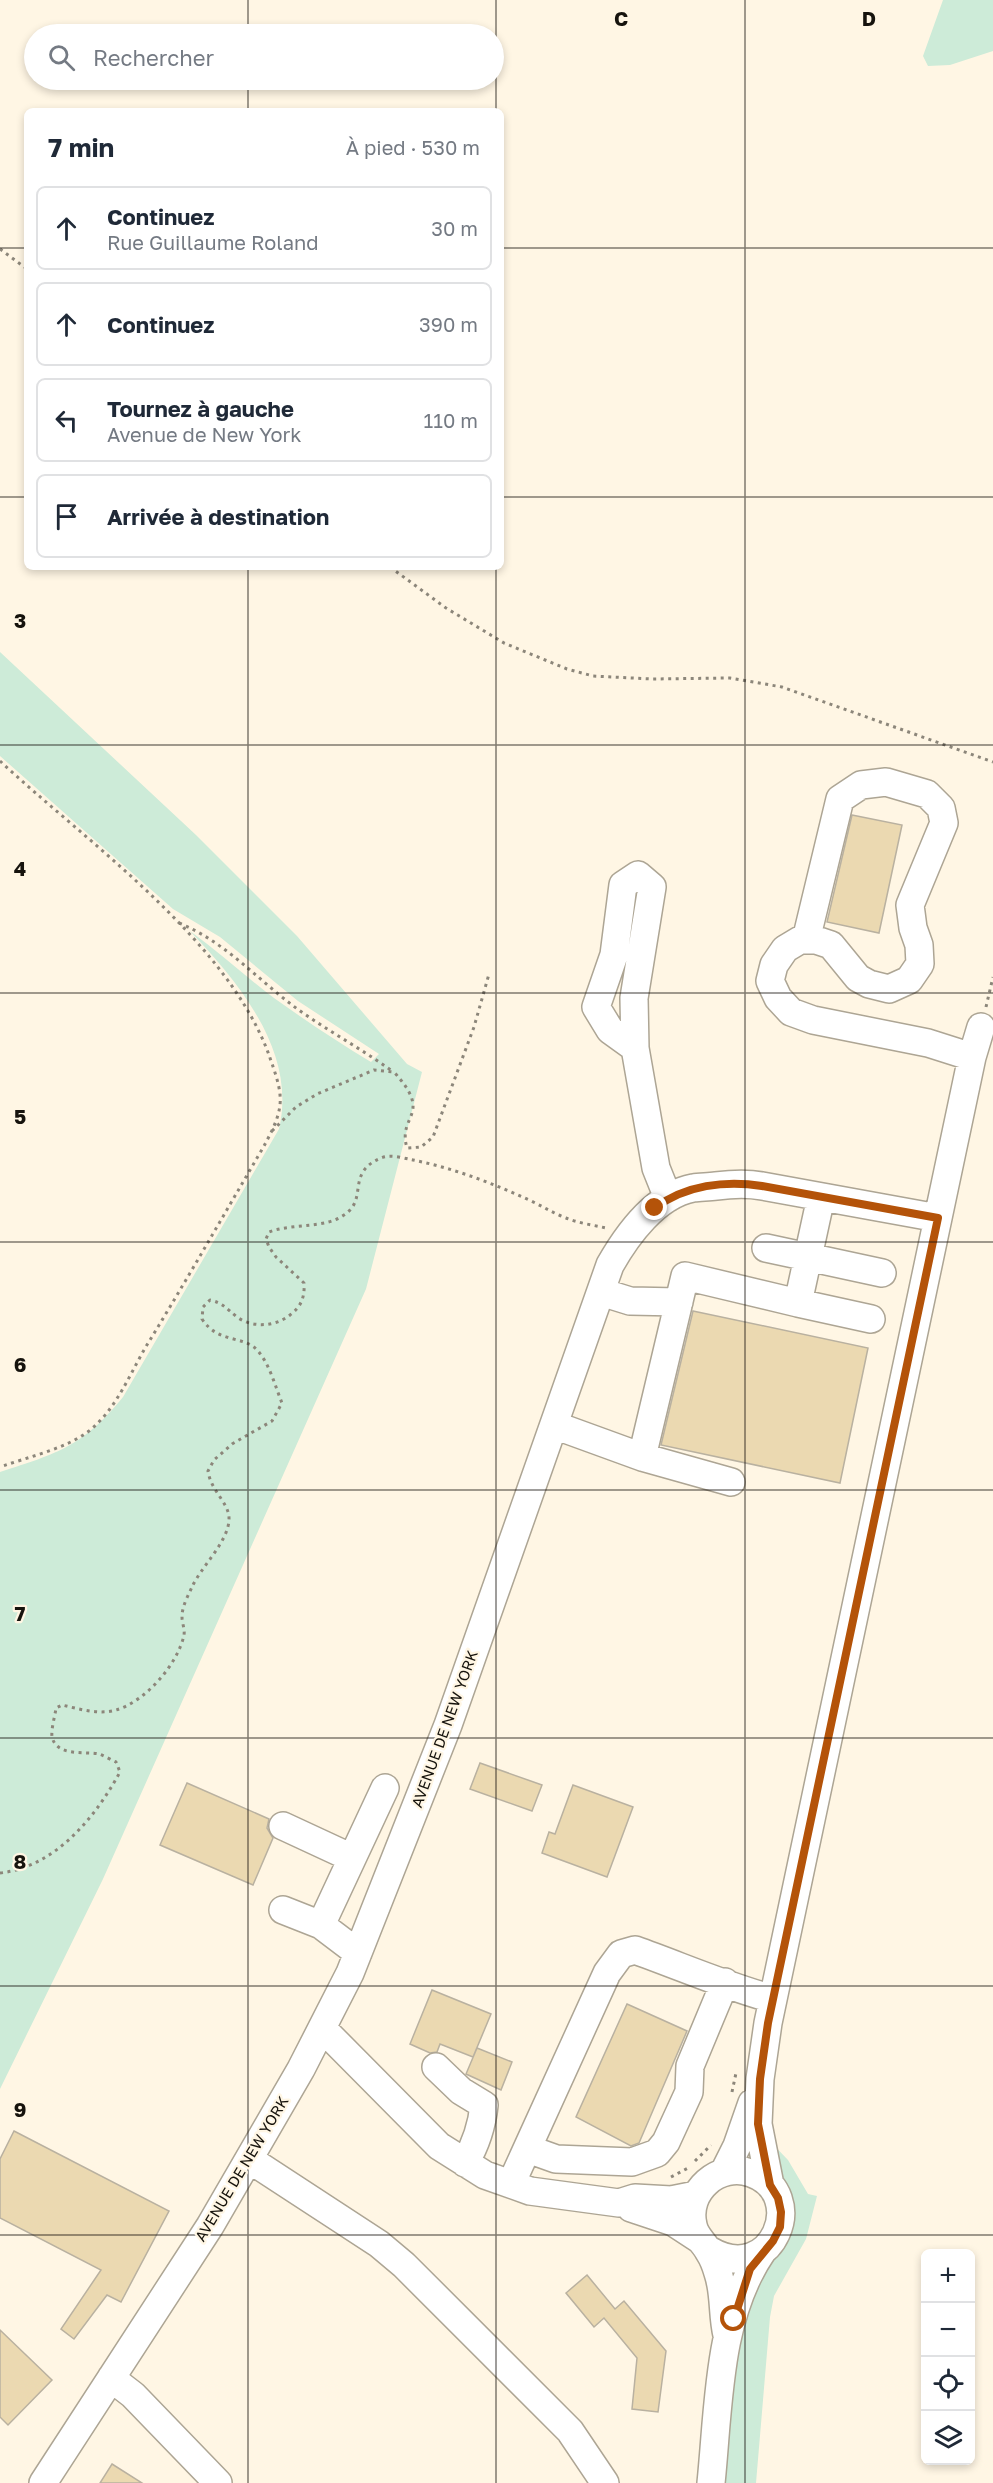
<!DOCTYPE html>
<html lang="fr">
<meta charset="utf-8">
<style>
body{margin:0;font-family:"Golos Text",sans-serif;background:#f2f2f3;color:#1f2937}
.controls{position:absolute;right:18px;bottom:18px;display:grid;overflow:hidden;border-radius:9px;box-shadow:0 3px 9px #0003}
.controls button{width:54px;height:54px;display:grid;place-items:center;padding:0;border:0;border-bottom:2px solid #e0e1e3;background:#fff;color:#1f2937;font:30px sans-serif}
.stop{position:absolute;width:18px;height:18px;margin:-14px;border:4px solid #b45309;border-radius:50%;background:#fff}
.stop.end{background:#b45309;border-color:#fff;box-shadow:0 2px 6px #0008}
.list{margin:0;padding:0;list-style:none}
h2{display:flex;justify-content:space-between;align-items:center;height:78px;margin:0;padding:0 24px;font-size:26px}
h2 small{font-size:20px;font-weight:400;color:#747a83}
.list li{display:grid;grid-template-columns:39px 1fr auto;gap:18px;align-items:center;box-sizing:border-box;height:84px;margin:0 12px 12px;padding:0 12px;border:2px solid #e0e1e3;border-radius:9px}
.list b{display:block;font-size:22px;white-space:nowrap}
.list p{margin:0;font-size:20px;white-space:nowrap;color:#747a83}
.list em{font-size:20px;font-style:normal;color:#747a83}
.icon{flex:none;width:33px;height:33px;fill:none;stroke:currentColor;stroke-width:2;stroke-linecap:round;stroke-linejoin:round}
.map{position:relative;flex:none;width:993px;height:2483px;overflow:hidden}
.search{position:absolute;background:#fff;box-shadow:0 3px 9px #0003;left:24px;top:24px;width:480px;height:66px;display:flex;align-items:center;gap:15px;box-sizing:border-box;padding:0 21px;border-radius:33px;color:#747a83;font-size:22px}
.panel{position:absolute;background:#fff;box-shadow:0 3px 9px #0003;left:24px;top:108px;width:480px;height:462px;border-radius:9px}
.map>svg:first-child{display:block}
.green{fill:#cdebd8}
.building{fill:#ebd9b1;stroke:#b9b1a0;stroke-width:1.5}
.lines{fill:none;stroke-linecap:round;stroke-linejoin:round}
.minor-casing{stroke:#ada594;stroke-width:30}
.path{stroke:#8c867a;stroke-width:3;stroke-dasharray:3 4.5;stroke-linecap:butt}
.minor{stroke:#fff;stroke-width:27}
.route{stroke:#b45309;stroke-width:8}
.grid{fill:none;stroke:#16130d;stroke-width:1.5;stroke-opacity:0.55}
.labels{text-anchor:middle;stroke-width:4.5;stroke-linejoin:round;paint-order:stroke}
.street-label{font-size:15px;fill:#16130d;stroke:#fff6e4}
.grid-label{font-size:20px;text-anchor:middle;font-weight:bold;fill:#16130d;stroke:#fff6e4;stroke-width:4.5;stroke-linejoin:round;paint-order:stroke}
</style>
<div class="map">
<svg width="993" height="2483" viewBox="0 0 993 2483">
<rect width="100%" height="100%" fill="#fff6e4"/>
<path class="green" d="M 943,0 L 993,0 L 993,51 L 950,65 L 928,66 L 923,56 Z
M 0,652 L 196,835 L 297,936 L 407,1064 L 422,1072 L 366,1289 L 103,1879 L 0,2089 L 0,1472 C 59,1453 83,1446 123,1397 L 279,1129 C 297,1052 240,984 190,931 C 219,952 246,977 274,998 C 306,1021 338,1042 371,1062 L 379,1054 L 298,1001 L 220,937 L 173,909 L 0,756 Z
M 765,2136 L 788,2160 L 808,2194 L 817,2196 L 806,2239 L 774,2296 L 770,2317 L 756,2483 L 721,2483 L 732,2378 L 755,2277 L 783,2249 L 793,2227 L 794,2215 L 774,2171 Z"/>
<path class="building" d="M 852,815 L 902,825 L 879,933 L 827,922 Z
M 693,1311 L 868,1348 L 840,1483 L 661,1445 Z
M 480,1763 L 542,1785 L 532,1811 L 470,1789 Z
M 187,1783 L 269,1819 L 267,1828 L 273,1838 L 253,1885 L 160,1845 Z
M 573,1785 L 633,1807 L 607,1877 L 542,1853 L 549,1832 L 555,1834 Z
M 432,1990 L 491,2014 L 473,2057 L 440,2044 L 437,2052 L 430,2053 L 410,2044 Z
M 627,2004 L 687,2031 L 639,2143 L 631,2146 L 576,2117 Z
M 477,2048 L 512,2062 L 501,2090 L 466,2074 Z
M 14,2131 L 169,2211 L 121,2302 L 107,2295 L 74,2339 L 61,2329 L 101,2270 L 0,2218 L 0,2159 Z
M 587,2275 L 615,2309 L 624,2301 L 666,2351 L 658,2412 L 632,2409 L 637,2358 L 604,2318 L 594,2327 L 566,2293 Z
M 0,2330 L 52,2380 L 8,2425 L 0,2417 Z
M 112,2464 L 142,2483 L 100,2483 Z"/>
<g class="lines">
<g class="minor-casing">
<path id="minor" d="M 806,940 L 840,799 L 861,785 L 886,782 L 927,794 L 941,808 L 944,823 L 910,905 L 913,928 L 919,945 L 920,964 L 909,980 L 889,989 L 869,984 L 858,978 L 831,945 L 816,940 L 800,940 L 785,949 L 774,965 L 770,981 L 778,998 L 791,1012 L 813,1020 L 928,1043 L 972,1057
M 635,1048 L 610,1030 L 596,1007 L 614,955 L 623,885 L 638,875 L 652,887 L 634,998 L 635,1048 L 656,1168 L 668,1198
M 766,1248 L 882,1273
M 601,1292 L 630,1301 L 679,1302
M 798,1303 L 871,1319
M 554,1425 L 642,1457
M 731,1482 L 642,1457 L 685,1276 L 798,1303 L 821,1197
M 283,1826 L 352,1858
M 283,1910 L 321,1925
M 358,1953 L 321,1925 L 385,1788
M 322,2028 L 439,2146 L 485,2175 L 530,2191 L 619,2203 L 635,2198 L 671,2200 L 696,2195
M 436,2067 L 461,2091 L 484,2105 C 482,2126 476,2144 465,2163
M 528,2149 L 556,2159 L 632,2162 L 657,2153 L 666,2142 L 689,2092 L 690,2066 L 725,1982
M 249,2159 L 379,2244 L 404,2265 L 570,2431 L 605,2483
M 724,2172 L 737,2146 L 752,2103
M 511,2184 L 607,1973 L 621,1954 L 635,1950 C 680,1966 728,1987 773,1999
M 770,2185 L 758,2124 L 760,2079 L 768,2023 L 972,1057 L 981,1027
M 631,2208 L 673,2222 L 699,2239
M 709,2250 C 773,2288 810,2193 751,2173 C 719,2162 685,2191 693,2225 C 695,2237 704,2242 709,2252 C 713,2258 716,2266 718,2273 C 725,2293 722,2315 727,2335
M 111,2378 L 133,2395 L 218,2483
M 43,2483 L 210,2226 L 301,2069 L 350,1973 L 448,1725 L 610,1265 C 627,1235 656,1195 693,1188 C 700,1187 708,1187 716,1186 C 732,1184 746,1183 762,1186 L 938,1218
M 711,2483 C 719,2406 717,2318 762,2252"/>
</g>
<path class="path" d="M 0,249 L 27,269
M 390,567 L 446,608 L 504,643 L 567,669 L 593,676 L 653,679 L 730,678 L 782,687 L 993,762
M 0,761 C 89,844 227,940 269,1055 C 273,1067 279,1082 280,1095 C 282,1113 272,1131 264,1146 C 226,1211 189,1276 150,1340 C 131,1370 118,1408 89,1431 C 65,1449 28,1457 0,1467
M 179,923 C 228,943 260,983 303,1013 C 332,1033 363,1050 392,1071
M 986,1007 L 993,977
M 272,1131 L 296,1107 L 317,1094 L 374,1070 L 394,1072 C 434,1116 397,1114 407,1148 L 421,1147 L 433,1137 L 474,1027 L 489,974
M 0,1873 C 55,1867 95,1818 120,1772 L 116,1762 C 111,1760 105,1756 99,1754 C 84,1751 57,1757 52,1737 C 51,1729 55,1716 56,1708 L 62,1705 C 79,1709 99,1715 116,1710 C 145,1702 178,1664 184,1635 C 185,1629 182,1623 182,1617 C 182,1606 188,1596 192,1587 C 201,1567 228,1542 229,1520 C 230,1503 211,1492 208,1471 L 214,1460 L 232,1444 L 272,1421 L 282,1403 C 275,1386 270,1365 258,1351 C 245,1335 218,1344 202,1319 L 203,1307 L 210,1300 C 223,1303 227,1309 237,1317 C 252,1328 275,1327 290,1315 C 301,1307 305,1297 304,1283 L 276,1257 L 269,1247 L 266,1239 L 269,1232 C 293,1223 324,1229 344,1215 C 369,1199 345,1173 381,1158 C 390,1154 403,1158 413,1160 C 453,1168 492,1183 529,1200 C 542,1206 553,1213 566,1218 C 578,1223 593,1225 606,1228
M 732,2092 L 736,2073
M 695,2161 L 711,2145
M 671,2177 L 688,2168"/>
<use href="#minor" class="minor"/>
</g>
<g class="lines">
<path class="route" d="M 655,1208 C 685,1185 726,1180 762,1186 L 938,1218 L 768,2023 L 760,2079 L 758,2124 L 770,2185 L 778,2198 L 781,2212 L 780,2227 L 773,2241 L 750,2269 L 734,2319"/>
</g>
<path class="grid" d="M 248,0 L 248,34M 496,0 L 496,111M 745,0 L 745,2483M 248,80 L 248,111M 0,248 L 27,248M 501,248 L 993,248M 0,497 L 27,497M 501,497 L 993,497M 248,567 L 248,2483M 496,567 L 496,2483M 0,745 L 993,745M 0,993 L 993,993M 0,1242 L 993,1242M 0,1490 L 993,1490M 0,1738 L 993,1738M 0,1986 L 993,1986M 0,2235 L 993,2235"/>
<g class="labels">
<g class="street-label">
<text transform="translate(445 1729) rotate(-70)" y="5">AVENUE DE NEW YORK</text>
<text transform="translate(242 2169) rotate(-59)" y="5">AVENUE DE NEW YORK</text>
</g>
</g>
<g class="grid-label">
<text x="621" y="26">C</text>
<text x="869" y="26">D</text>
<text x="20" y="628">3</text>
<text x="20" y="876">4</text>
<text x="20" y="1124">5</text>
<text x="20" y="1372">6</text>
<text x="20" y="1621">7</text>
<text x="20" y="1869">8</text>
<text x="20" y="2117">9</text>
</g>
</svg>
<div class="controls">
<button>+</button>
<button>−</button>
<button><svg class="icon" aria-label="locate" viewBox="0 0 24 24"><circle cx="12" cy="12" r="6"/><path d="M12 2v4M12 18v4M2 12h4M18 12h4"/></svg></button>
<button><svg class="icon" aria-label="layers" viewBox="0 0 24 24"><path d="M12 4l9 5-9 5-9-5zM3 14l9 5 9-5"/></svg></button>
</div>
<div class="stop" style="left:734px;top:2319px"></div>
<div class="stop end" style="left:655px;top:1208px"></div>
<div class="search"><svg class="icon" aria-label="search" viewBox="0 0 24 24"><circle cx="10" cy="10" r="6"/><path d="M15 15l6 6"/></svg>Rechercher</div>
<section class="panel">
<h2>7 min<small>À pied · 530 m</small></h2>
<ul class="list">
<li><svg class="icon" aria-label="ahead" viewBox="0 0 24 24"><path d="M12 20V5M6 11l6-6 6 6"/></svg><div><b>Continuez</b><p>Rue Guillaume Roland</p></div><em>30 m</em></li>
<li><svg class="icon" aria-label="ahead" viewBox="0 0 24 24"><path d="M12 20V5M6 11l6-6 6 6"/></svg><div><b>Continuez</b></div><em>390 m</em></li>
<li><svg class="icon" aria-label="left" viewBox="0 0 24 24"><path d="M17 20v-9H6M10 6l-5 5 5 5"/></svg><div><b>Tournez à gauche</b><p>Avenue de New York</p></div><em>110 m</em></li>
<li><svg class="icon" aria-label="arrive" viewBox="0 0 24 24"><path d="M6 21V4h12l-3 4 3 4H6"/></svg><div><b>Arrivée à destination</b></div></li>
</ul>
</section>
</div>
